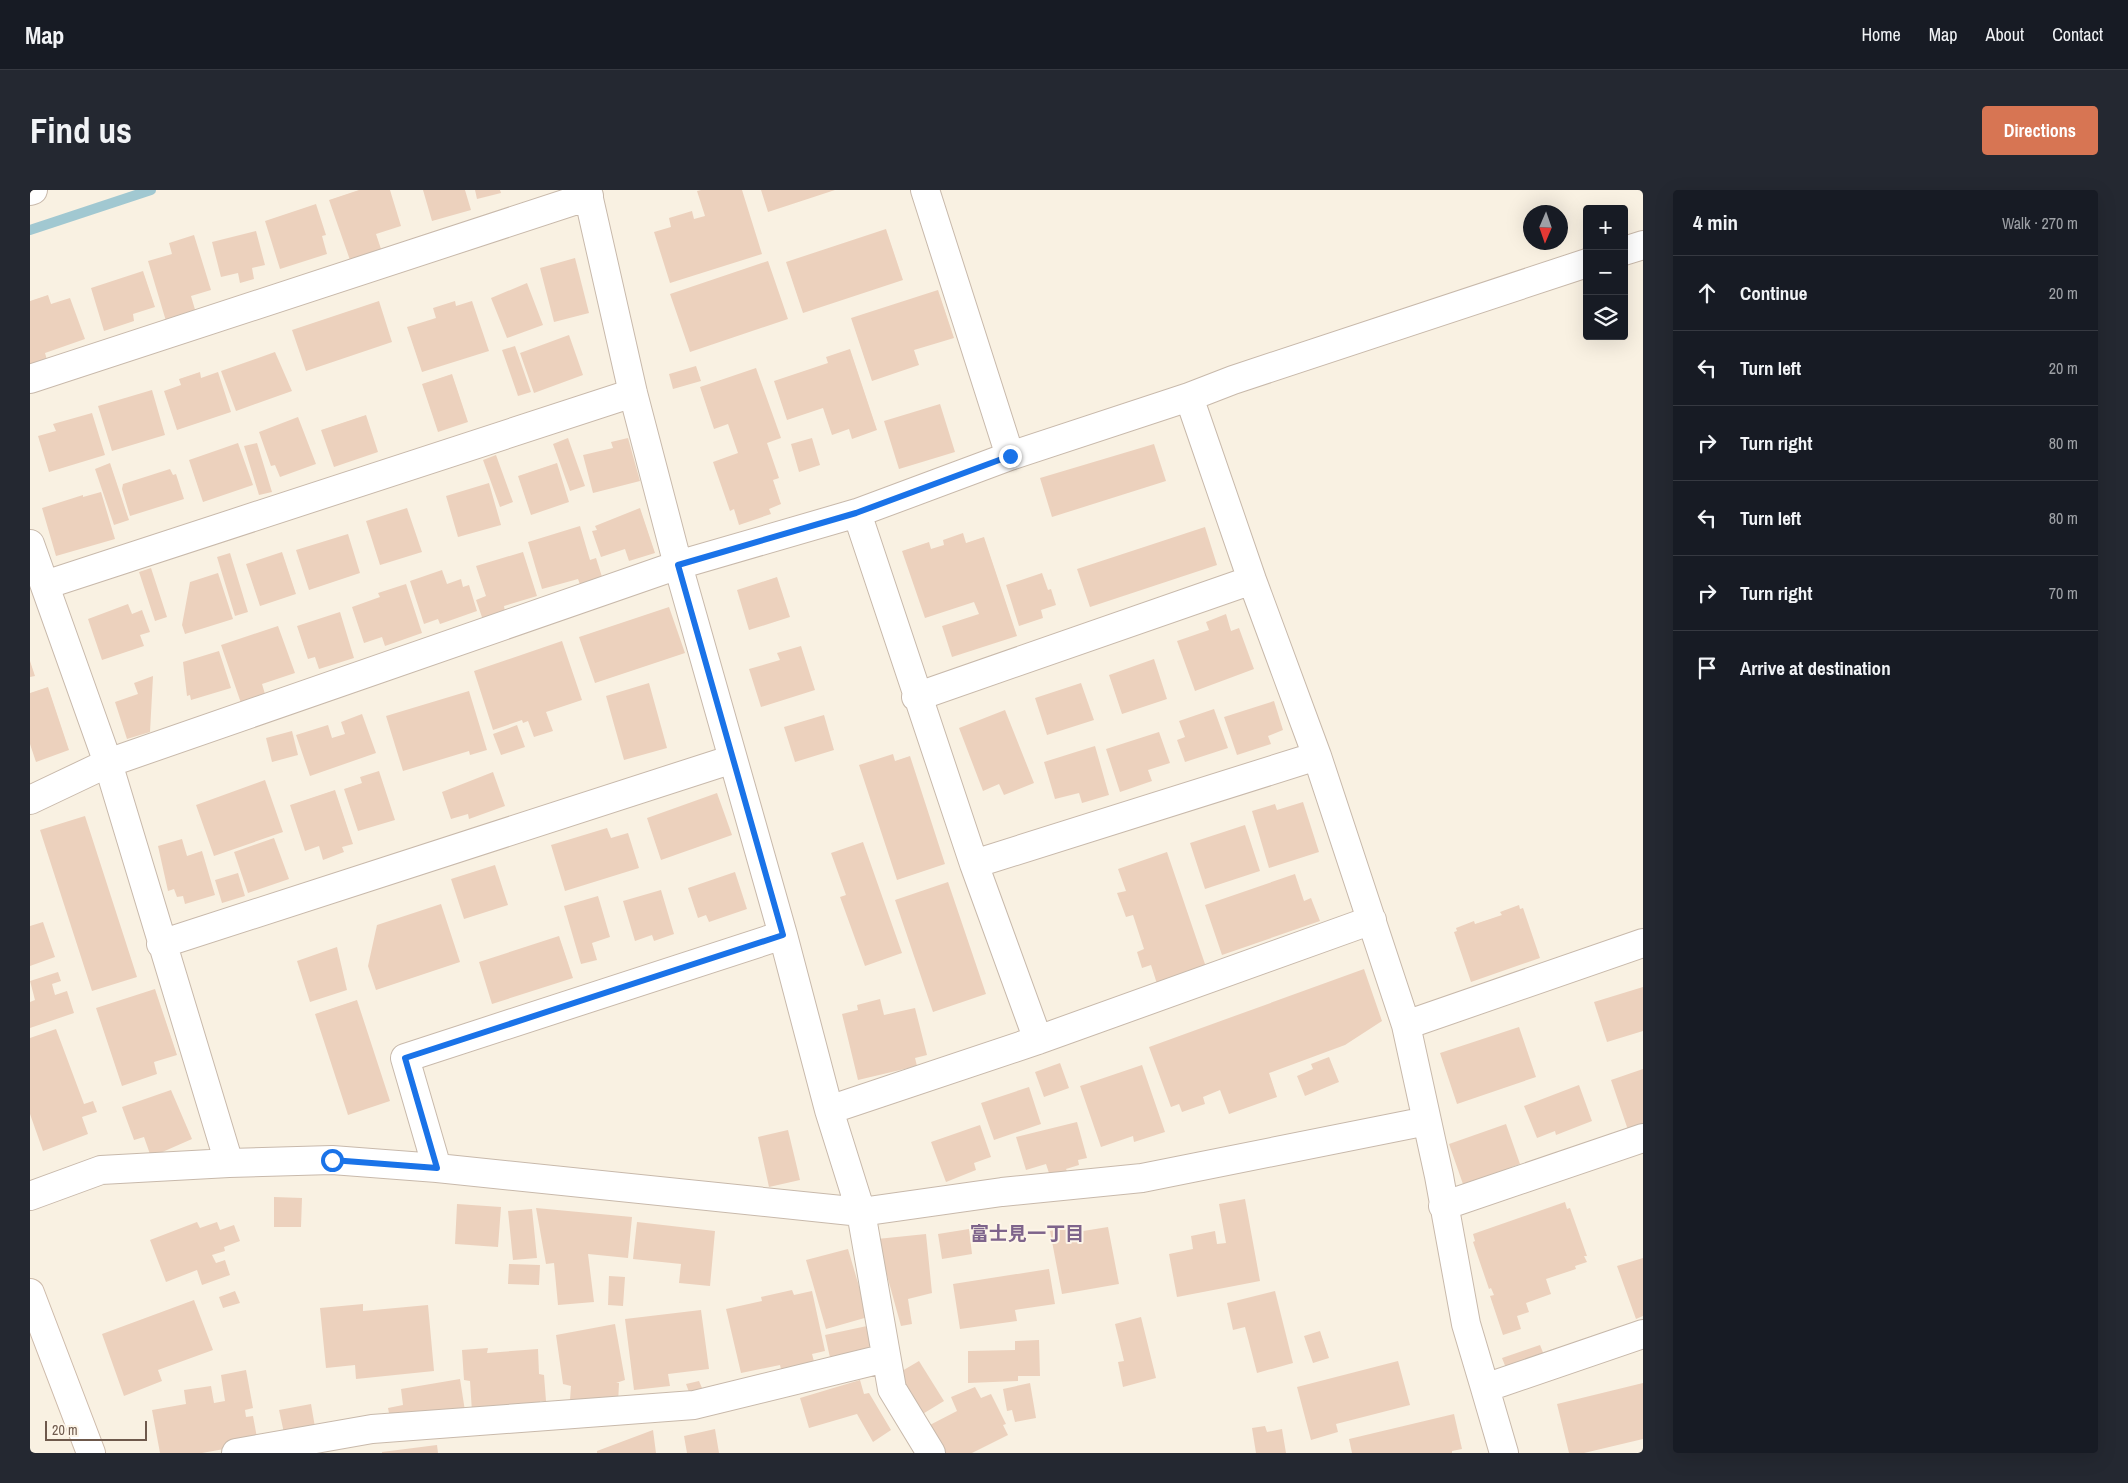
<!DOCTYPE html>
<meta charset="utf-8">
<style>
body{margin:0;font-family:"Archivo Narrow","Noto Sans JP",sans-serif;background:#242831;color:#f1f3f6}
.controls{position:absolute;right:15px;top:15px;display:grid;overflow:hidden;border-radius:5px;box-shadow:0 5px 20px #0002}
.controls button{width:45px;height:45px;display:grid;place-items:center;padding:0;border:0;border-bottom:1px solid #363941;background:#171b24;color:#f1f3f6;font:25px sans-serif}
.compass{position:absolute;left:1493px;top:15px;width:45px;height:45px;border-radius:50%;background:#171b24;box-shadow:0 5px 20px #0002;rotate:182deg}
.scale{position:absolute;left:15px;bottom:12px;width:102px;box-sizing:border-box;padding-left:5px;border:2px solid #6e594c;border-top:0;font-size:14px;line-height:18px;white-space:nowrap;color:#6e594c;-webkit-text-stroke:4px #fdf5e8;paint-order:stroke}
.stop{position:absolute;width:15px;height:15px;margin:-11px;border:4px solid #1a73e8;border-radius:50%;background:#fff}
.stop.end{background:#1a73e8;border-color:#fff;box-shadow:0 1px 5px #0008}
.list{margin:0;padding:0;list-style:none}
h2{display:flex;justify-content:space-between;align-items:center;height:65px;margin:0;padding:0 20px;font-size:21px}
h2 small{font-size:16px;font-weight:400;color:#9ea1a6}
.list li{display:grid;grid-template-columns:32px 1fr auto;gap:15px;align-items:center;box-sizing:border-box;height:75px;padding:0 20px;border-top:1px solid #363941}
.list b{display:block;font-size:19px;white-space:nowrap}
.list em{font-size:16px;font-style:normal;color:#9ea1a6}
.icon{flex:none;width:28px;height:28px;fill:none;stroke:currentColor;stroke-width:2;stroke-linecap:round;stroke-linejoin:round}
.map{position:relative;flex:none;width:1613px;height:1263px;overflow:hidden;border-radius:5px}
header{display:flex;align-items:center;gap:30px;box-sizing:border-box;height:70px;padding:0 25px;background:#171b24;border-bottom:1px solid #363941}
header strong{font-size:24px}
nav{display:flex;gap:28px;margin-inline-start:auto;font-size:18px}
.intro{display:flex;align-items:center;justify-content:space-between;box-sizing:border-box;height:120px;padding:0 30px}
h1{margin:0;font-size:35px}
.button{padding:12px 22px;border-radius:5px;background:#d77553;color:#fff;font-size:18px;font-weight:700}
main{display:flex;gap:30px;padding:0 30px}
aside{flex:1;background:#171b24;border-radius:5px;box-shadow:0 5px 20px #0002}
.map>svg:first-child{display:block}
.lines{fill:none;stroke-linecap:round;stroke-linejoin:round}
.stream{stroke:#a1c8d1;stroke-width:10}
.building{fill:#ecd1bd}
.minor-casing{stroke:#c8b9ab;stroke-width:30}
.secondary-casing{stroke:#cebbab;stroke-width:30}
.minor{stroke:#fff;stroke-width:28}
.secondary{stroke:#fff;stroke-width:28}
.route{stroke:#1a73e8;stroke-width:6}
.labels{text-anchor:middle;stroke-width:4;stroke-linejoin:round;paint-order:stroke}
.neighbourhood-label{font-size:19px;font-weight:bold;fill:#7e648b;stroke:#fdf5e8}
</style>
<header>
<strong>Map</strong>
<nav><a>Home</a><a>Map</a><a>About</a><a>Contact</a></nav>
</header>
<div class="intro"><h1>Find us</h1><a class="button">Directions</a></div>
<main>
<div class="map">
<svg width="1613" height="1263" viewBox="0 0 1613 1263">
<rect width="100%" height="100%" fill="#f9f1e2"/>
<g class="lines">
<path class="stream" d="M 0,40 L 121,0"/>
</g>
<path class="building" d="M 329,0 L 360,0 L 371,36 L 346,44 L 351,59 L 320,70 L 299,10 Z
M 393,0 L 435,0 L 441,20 L 402,31 Z
M 445,0 L 470,0 L 471,3 L 447,9 Z
M 671,0 L 712,0 L 732,64 L 640,93 L 624,42 L 641,37 L 639,28 L 662,21 L 664,29 L 675,26 L 667,1 Z
M 731,0 L 805,0 L 738,22 Z
M 286,14 L 296,45 L 292,46 L 297,64 L 250,79 L 235,31 Z
M 856,39 L 873,90 L 773,123 L 756,72 Z
M 226,41 L 235,75 L 222,78 L 224,89 L 210,93 L 208,83 L 191,87 L 182,52 Z
M 164,45 L 181,100 L 161,106 L 166,123 L 136,131 L 118,71 L 142,64 L 139,53 Z
M 545,68 L 559,123 L 524,132 L 510,78 Z
M 738,71 L 758,129 L 660,162 L 640,104 Z
M 113,81 L 125,117 L 103,124 L 104,131 L 74,141 L 61,98 Z
M 497,93 L 513,135 L 477,148 L 461,108 Z
M 908,100 L 924,148 L 884,160 L 889,175 L 842,191 L 821,128 Z
M 18,105 L 21,114 L 40,108 L 55,149 L 15,163 L 17,170 L 0,176 L 0,111 Z
M 349,111 L 362,152 L 276,181 L 262,140 Z
M 425,111 L 426,116 L 442,111 L 459,161 L 392,182 L 377,137 L 406,128 L 403,118 Z
M 539,145 L 553,185 L 504,203 L 490,163 Z
M 485,156 L 501,202 L 488,206 L 472,160 Z
M 820,159 L 847,240 L 822,249 L 819,239 L 802,245 L 793,218 L 757,230 L 744,191 L 798,173 L 796,167 Z
M 245,162 L 262,201 L 206,221 L 191,181 Z
M 666,176 L 671,191 L 643,199 L 639,184 Z
M 726,178 L 751,248 L 737,253 L 749,288 L 743,290 L 751,314 L 739,319 L 741,324 L 709,335 L 704,319 L 700,321 L 683,272 L 708,263 L 698,234 L 684,239 L 670,197 Z
M 170,182 L 171,188 L 188,182 L 201,222 L 147,240 L 134,201 L 151,195 L 149,189 Z
M 422,184 L 438,232 L 408,242 L 392,194 Z
M 122,200 L 135,245 L 82,261 L 68,216 Z
M 910,214 L 925,262 L 869,279 L 854,231 Z
M 62,223 L 75,265 L 19,282 L 8,246 L 26,241 L 23,234 Z
M 336,225 L 348,262 L 304,277 L 291,240 Z
M 268,227 L 286,274 L 250,287 L 245,275 L 241,276 L 229,242 Z
M 538,248 L 555,296 L 540,301 L 523,254 Z
M 598,248 L 610,291 L 563,303 L 553,265 L 583,258 L 581,252 Z
M 782,248 L 790,275 L 769,282 L 761,254 Z
M 208,253 L 223,295 L 173,312 L 159,270 Z
M 227,253 L 242,302 L 229,305 L 214,256 Z
M 1124,254 L 1136,291 L 1022,327 L 1010,288 Z
M 466,265 L 483,312 L 470,317 L 453,270 Z
M 80,273 L 99,330 L 84,335 L 65,279 Z
M 527,273 L 539,312 L 501,325 L 488,286 Z
M 140,279 L 143,285 L 146,284 L 154,309 L 100,326 L 92,299 L 93,294 Z
M 459,293 L 471,335 L 428,347 L 416,306 Z
M 71,302 L 85,349 L 26,366 L 12,318 L 53,305 L 53,307 Z
M 377,318 L 392,362 L 350,375 L 336,331 Z
M 610,318 L 625,363 L 599,371 L 595,359 L 571,367 L 562,341 L 567,340 L 565,336 Z
M 550,336 L 560,370 L 566,368 L 573,390 L 551,397 L 548,389 L 512,399 L 498,352 Z
M 1175,337 L 1187,375 L 1060,417 L 1047,379 Z
M 933,343 L 936,353 L 954,347 L 987,446 L 922,467 L 912,436 L 949,424 L 944,412 L 895,428 L 872,361 L 899,352 L 901,359 L 914,355 L 913,350 Z
M 318,344 L 330,383 L 279,400 L 266,360 Z
M 252,362 L 266,404 L 230,416 L 216,374 Z
M 493,362 L 507,406 L 474,416 L 475,422 L 453,430 L 446,410 L 456,406 L 446,376 Z
M 200,363 L 218,422 L 205,426 L 187,367 Z
M 121,378 L 137,427 L 125,431 L 109,382 Z
M 412,380 L 417,394 L 431,389 L 433,397 L 439,395 L 447,421 L 410,434 L 408,429 L 394,434 L 380,391 Z
M 188,383 L 203,429 L 155,444 L 152,435 L 160,392 Z
M 1012,383 L 1018,400 L 1021,399 L 1026,415 L 1011,420 L 1013,428 L 989,436 L 976,395 Z
M 747,387 L 760,427 L 719,440 L 707,400 Z
M 376,394 L 392,443 L 355,456 L 352,447 L 334,453 L 322,417 L 350,407 L 348,403 Z
M 98,414 L 102,424 L 112,420 L 120,442 L 110,445 L 114,456 L 72,470 L 58,429 Z
M 639,417 L 655,463 L 565,493 L 549,447 Z
M 310,422 L 324,468 L 289,479 L 285,467 L 278,469 L 267,436 Z
M 1196,424 L 1201,441 L 1209,438 L 1224,479 L 1165,501 L 1147,451 L 1179,440 L 1176,432 Z
M 248,436 L 265,483 L 232,494 L 235,504 L 211,513 L 191,455 Z
M 532,451 L 552,510 L 516,522 L 523,541 L 504,547 L 498,531 L 493,533 L 492,530 L 463,540 L 444,481 Z
M 771,456 L 785,500 L 731,517 L 719,479 L 750,470 L 747,463 Z
M 189,461 L 201,498 L 161,510 L 160,505 L 157,506 L 153,472 Z
M 1124,469 L 1137,509 L 1092,524 L 1079,485 Z
M 0,471 L 5,486 L 0,487 Z
M 123,486 L 120,542 L 97,549 L 85,512 L 108,504 L 104,493 Z
M 619,493 L 637,558 L 594,570 L 576,506 Z
M 1051,493 L 1064,530 L 1017,545 L 1005,508 Z
M 18,497 L 39,560 L 6,572 L 0,554 L 0,503 Z
M 439,501 L 457,560 L 440,565 L 439,561 L 373,581 L 356,526 Z
M 1244,511 L 1253,540 L 1238,546 L 1241,554 L 1207,565 L 1194,527 Z
M 1184,519 L 1198,558 L 1155,572 L 1147,550 L 1155,547 L 1149,531 Z
M 975,520 L 1004,593 L 974,605 L 969,594 L 953,601 L 929,538 Z
M 332,524 L 346,563 L 280,586 L 266,545 L 298,535 L 302,548 L 315,544 L 311,532 Z
M 794,525 L 804,560 L 765,572 L 754,537 Z
M 487,535 L 495,557 L 471,565 L 463,544 Z
M 262,541 L 268,565 L 242,572 L 236,548 Z
M 1129,542 L 1140,573 L 1118,580 L 1122,591 L 1090,602 L 1076,559 Z
M 1065,556 L 1079,605 L 1052,613 L 1049,603 L 1025,609 L 1014,572 Z
M 863,564 L 865,571 L 880,566 L 915,674 L 867,690 L 829,575 Z
M 349,581 L 365,630 L 328,641 L 314,599 L 332,593 L 330,587 Z
M 463,582 L 475,616 L 439,629 L 438,624 L 421,629 L 412,602 Z
M 235,590 L 253,642 L 184,666 L 166,615 Z
M 305,600 L 323,654 L 312,657 L 314,662 L 293,670 L 289,656 L 275,661 L 260,615 Z
M 687,603 L 702,645 L 631,670 L 617,628 Z
M 1273,612 L 1289,662 L 1239,678 L 1222,621 L 1245,614 L 1247,620 Z
M 55,626 L 107,787 L 62,801 L 10,640 Z
M 1215,635 L 1230,681 L 1175,699 L 1160,653 Z
M 577,638 L 581,648 L 598,643 L 609,678 L 535,701 L 521,655 Z
M 244,648 L 259,689 L 218,703 L 204,662 Z
M 152,649 L 157,666 L 172,661 L 185,705 L 155,714 L 153,706 L 147,707 L 144,699 L 138,701 L 128,656 Z
M 833,652 L 872,763 L 835,776 L 810,707 L 816,705 L 801,663 Z
M 1137,662 L 1177,780 L 1128,797 L 1121,775 L 1112,778 L 1107,762 L 1114,759 L 1103,725 L 1096,727 L 1087,703 L 1096,701 L 1088,679 Z
M 465,675 L 478,715 L 434,729 L 421,689 Z
M 705,682 L 717,719 L 679,732 L 676,725 L 668,728 L 658,698 Z
M 208,683 L 215,706 L 192,713 L 185,690 Z
M 1265,684 L 1274,711 L 1281,708 L 1290,731 L 1192,765 L 1175,715 Z
M 918,692 L 956,804 L 903,822 L 865,710 Z
M 631,700 L 644,744 L 624,751 L 622,745 L 605,751 L 593,711 Z
M 568,706 L 580,747 L 562,753 L 567,770 L 551,774 L 534,716 Z
M 411,714 L 430,772 L 346,800 L 338,776 L 347,735 Z
M 1489,715 L 1490,719 L 1493,718 L 1510,768 L 1441,792 L 1424,742 L 1427,741 L 1426,738 L 1444,731 L 1445,734 L 1472,725 L 1470,722 Z
M 13,732 L 25,767 L 0,776 L 0,736 Z
M 529,746 L 543,788 L 462,814 L 449,772 Z
M 307,757 L 317,800 L 280,812 L 267,771 Z
M 1334,779 L 1352,831 L 1315,855 L 1239,883 L 1247,907 L 1199,924 L 1190,900 L 1173,907 L 1175,914 L 1152,922 L 1149,914 L 1141,917 L 1119,857 Z
M 28,782 L 31,791 L 22,794 L 25,805 L 37,801 L 44,823 L 0,838 L 0,812 L 5,810 L 0,791 Z
M 1613,797 L 1613,841 L 1577,852 L 1564,812 Z
M 125,799 L 147,865 L 124,872 L 127,884 L 92,896 L 66,818 Z
M 850,809 L 854,825 L 885,818 L 897,865 L 885,868 L 887,876 L 828,890 L 812,824 L 828,820 L 827,815 Z
M 327,810 L 360,911 L 318,925 L 285,824 Z
M 1489,837 L 1506,887 L 1427,914 L 1410,863 Z
M 26,839 L 54,914 L 63,911 L 67,922 L 52,927 L 58,944 L 13,961 L 0,924 L 0,848 Z
M 1299,867 L 1309,892 L 1275,906 L 1267,886 L 1283,879 L 1281,874 Z
M 1030,873 L 1039,898 L 1014,907 L 1005,882 Z
M 1112,875 L 1135,942 L 1104,952 L 1103,946 L 1071,957 L 1050,896 Z
M 1613,879 L 1613,935 L 1598,940 L 1581,890 Z
M 1549,895 L 1562,931 L 1526,945 L 1525,941 L 1507,948 L 1494,916 Z
M 999,897 L 1011,934 L 964,950 L 951,913 Z
M 141,900 L 162,949 L 121,967 L 114,947 L 104,950 L 92,917 Z
M 1047,932 L 1057,968 L 1048,970 L 1049,975 L 1036,979 L 1037,981 L 1020,986 L 1016,974 L 996,980 L 986,947 Z
M 1476,934 L 1490,974 L 1482,977 L 1483,981 L 1434,997 L 1419,954 Z
M 950,935 L 961,967 L 944,973 L 946,980 L 916,992 L 901,952 Z
M 758,940 L 770,990 L 739,997 L 728,947 Z
M 244,1007 L 272,1008 L 271,1037 L 244,1037 Z
M 1215,1009 L 1230,1091 L 1147,1107 L 1139,1064 L 1163,1059 L 1161,1046 L 1185,1041 L 1187,1054 L 1196,1053 L 1189,1014 Z
M 1535,1012 L 1537,1019 L 1540,1018 L 1557,1066 L 1554,1066 L 1557,1072 L 1545,1076 L 1546,1079 L 1516,1089 L 1521,1104 L 1496,1113 L 1499,1122 L 1487,1126 L 1491,1139 L 1473,1145 L 1460,1106 L 1464,1105 L 1461,1098 L 1459,1099 L 1443,1052 L 1445,1051 L 1443,1044 Z
M 427,1014 L 471,1017 L 468,1057 L 425,1054 Z
M 506,1018 L 602,1027 L 598,1068 L 558,1064 L 564,1112 L 528,1115 L 524,1073 L 516,1074 Z
M 502,1019 L 507,1068 L 483,1070 L 478,1021 Z
M 167,1032 L 170,1038 L 187,1032 L 190,1040 L 204,1035 L 210,1051 L 194,1057 L 195,1061 L 182,1065 L 186,1073 L 195,1070 L 200,1085 L 172,1095 L 167,1080 L 136,1092 L 120,1050 Z
M 607,1032 L 685,1041 L 680,1096 L 649,1093 L 651,1074 L 603,1069 Z
M 1046,1036 L 1047,1042 L 1078,1037 L 1089,1094 L 1032,1104 L 1020,1041 Z
M 939,1039 L 942,1064 L 912,1069 L 908,1044 Z
M 896,1044 L 902,1103 L 878,1109 L 882,1134 L 871,1136 L 847,1049 Z
M 818,1059 L 838,1127 L 796,1139 L 776,1070 Z
M 1613,1068 L 1613,1126 L 1606,1129 L 1587,1076 Z
M 479,1074 L 510,1075 L 509,1095 L 478,1094 Z
M 1019,1079 L 1025,1114 L 985,1120 L 987,1131 L 930,1139 L 923,1094 Z
M 579,1086 L 595,1087 L 593,1116 L 578,1115 Z
M 762,1100 L 764,1105 L 782,1101 L 795,1161 L 782,1164 L 785,1175 L 752,1183 L 750,1175 L 711,1183 L 696,1119 L 732,1111 L 731,1107 Z
M 205,1101 L 210,1113 L 193,1118 L 189,1107 Z
M 1245,1101 L 1263,1173 L 1227,1183 L 1215,1137 L 1203,1140 L 1197,1113 Z
M 164,1110 L 183,1160 L 128,1180 L 132,1191 L 94,1206 L 72,1144 Z
M 333,1114 L 333,1121 L 398,1115 L 404,1181 L 326,1189 L 325,1175 L 296,1178 L 290,1118 Z
M 671,1120 L 679,1179 L 638,1184 L 640,1196 L 604,1200 L 595,1129 Z
M 1111,1127 L 1126,1188 L 1093,1197 L 1088,1172 L 1094,1171 L 1085,1134 Z
M 585,1134 L 595,1190 L 586,1193 L 589,1193 L 588,1214 L 533,1214 L 534,1210 L 540,1210 L 541,1196 L 533,1194 L 526,1145 Z
M 837,1136 L 843,1164 L 801,1172 L 795,1145 Z
M 1290,1141 L 1299,1168 L 1283,1173 L 1274,1146 Z
M 1009,1150 L 1010,1186 L 988,1186 L 988,1191 L 938,1193 L 938,1161 L 985,1160 L 985,1151 Z
M 1510,1155 L 1514,1165 L 1476,1178 L 1472,1168 Z
M 458,1158 L 457,1163 L 508,1159 L 509,1184 L 514,1185 L 516,1211 L 510,1211 L 511,1218 L 442,1222 L 440,1191 L 434,1190 L 432,1160 Z
M 889,1171 L 914,1211 L 886,1228 L 871,1204 L 872,1181 Z
M 1368,1171 L 1380,1215 L 1306,1234 L 1308,1242 L 1281,1250 L 1267,1197 Z
M 216,1180 L 223,1218 L 215,1220 L 216,1227 L 223,1226 L 228,1253 L 172,1263 L 130,1263 L 122,1220 L 156,1214 L 154,1200 L 181,1196 L 184,1213 L 195,1211 L 191,1185 Z
M 430,1189 L 435,1221 L 361,1233 L 358,1218 L 373,1215 L 371,1199 Z
M 830,1190 L 834,1204 L 839,1203 L 861,1240 L 843,1252 L 827,1224 L 779,1238 L 770,1208 Z
M 669,1191 L 672,1198 L 659,1202 L 656,1194 Z
M 1000,1193 L 1006,1228 L 985,1232 L 982,1220 L 977,1221 L 973,1199 Z
M 1613,1193 L 1613,1249 L 1554,1263 L 1539,1263 L 1527,1214 Z
M 945,1197 L 951,1208 L 961,1204 L 976,1234 L 973,1235 L 978,1245 L 942,1263 L 910,1263 L 896,1237 L 927,1221 L 921,1207 Z
M 281,1214 L 285,1237 L 254,1243 L 249,1220 Z
M 1424,1224 L 1432,1259 L 1422,1261 L 1422,1263 L 1322,1263 L 1319,1249 Z
M 1235,1236 L 1237,1242 L 1252,1239 L 1256,1263 L 1226,1263 L 1222,1238 Z
M 685,1239 L 689,1263 L 657,1263 L 654,1246 Z
M 623,1240 L 626,1263 L 567,1263 L 567,1261 Z
M 407,1255 L 408,1263 L 352,1263 L 352,1262 Z"/>
<g class="lines">
<g class="minor-casing">
<path id="minor" d="M 557,0 L 603,203 L 648,375 L 753,745 L 799,920 L 831,1022 L 862,1199 L 901,1263
M 895,0 L 980,266
M 0,1 L 3,0
M 1594,61 L 1613,55
M 1557,73 L 1203,190 L 1159,207 L 1222,390 L 1287,566 L 1376,835 L 1409,986 L 1436,1134 L 1455,1198 L 1613,1144
M 0,189 L 559,6
M 827,323 L 944,674 L 1008,850
M 0,354 L 78,573 L 199,973
M 15,395 L 603,203
M 886,507 L 1222,390
M 0,610 L 78,573 L 648,375 L 827,323 L 980,266 L 1159,207
M 944,674 L 1287,566
M 131,754 L 703,569
M 1376,835 L 1613,753
M 799,920 L 1008,850 L 1342,730
M 407,978 L 375,868 L 753,745
M 0,1006 L 71,980 L 199,973 L 302,970 L 407,978 L 831,1022 L 972,1002 L 1112,988 L 1397,931
M 1413,1016 L 1613,948
M 1455,1198 L 1474,1263
M 206,1263 L 342,1239 L 664,1215 L 856,1168"/>
</g>
<g class="secondary-casing">
<path id="secondary" d="M 0,1103 L 61,1263"/>
</g>
<use href="#minor" class="minor"/>
<use href="#secondary" class="secondary"/>
</g>
<g class="lines">
<path class="route" d="M 302,970 L 407,978 L 375,868 L 753,745 L 648,375 L 826,323 L 980,266"/>
</g>
<g class="labels">
<g class="neighbourhood-label">
<text x="997" y="1050">富士見一丁目</text>
</g>
</g>
</svg>
<div class="controls">
<button>+</button>
<button>−</button>
<button><svg class="icon" aria-label="layers" viewBox="0 0 24 24"><path d="M12 4l9 5-9 5-9-5zM3 14l9 5 9-5"/></svg></button>
</div>
<svg class="compass" viewBox="-18 -18 36 36"><path d="M0-13l5 13h-10z" fill="#e53935"/><path d="M0 13l5-13h-10z" fill="#9ea1a6"/></svg>
<div class="scale">20 m</div>
<div class="stop" style="left:302px;top:970px"></div>
<div class="stop end" style="left:980px;top:266px"></div>
</div>
<aside>
<h2>4 min<small>Walk · 270 m</small></h2>
<ul class="list">
<li><svg class="icon" aria-label="ahead" viewBox="0 0 24 24"><path d="M12 20V5M6 11l6-6 6 6"/></svg><div><b>Continue</b></div><em>20 m</em></li>
<li><svg class="icon" aria-label="left" viewBox="0 0 24 24"><path d="M17 20v-9H6M10 6l-5 5 5 5"/></svg><div><b>Turn left</b></div><em>20 m</em></li>
<li><svg class="icon" aria-label="right" viewBox="0 0 24 24"><path d="M7 20v-9h11M14 6l5 5-5 5"/></svg><div><b>Turn right</b></div><em>80 m</em></li>
<li><svg class="icon" aria-label="left" viewBox="0 0 24 24"><path d="M17 20v-9H6M10 6l-5 5 5 5"/></svg><div><b>Turn left</b></div><em>80 m</em></li>
<li><svg class="icon" aria-label="right" viewBox="0 0 24 24"><path d="M7 20v-9h11M14 6l5 5-5 5"/></svg><div><b>Turn right</b></div><em>70 m</em></li>
<li><svg class="icon" aria-label="arrive" viewBox="0 0 24 24"><path d="M6 21V4h12l-3 4 3 4H6"/></svg><div><b>Arrive at destination</b></div></li>
</ul>
</aside>
</main>
